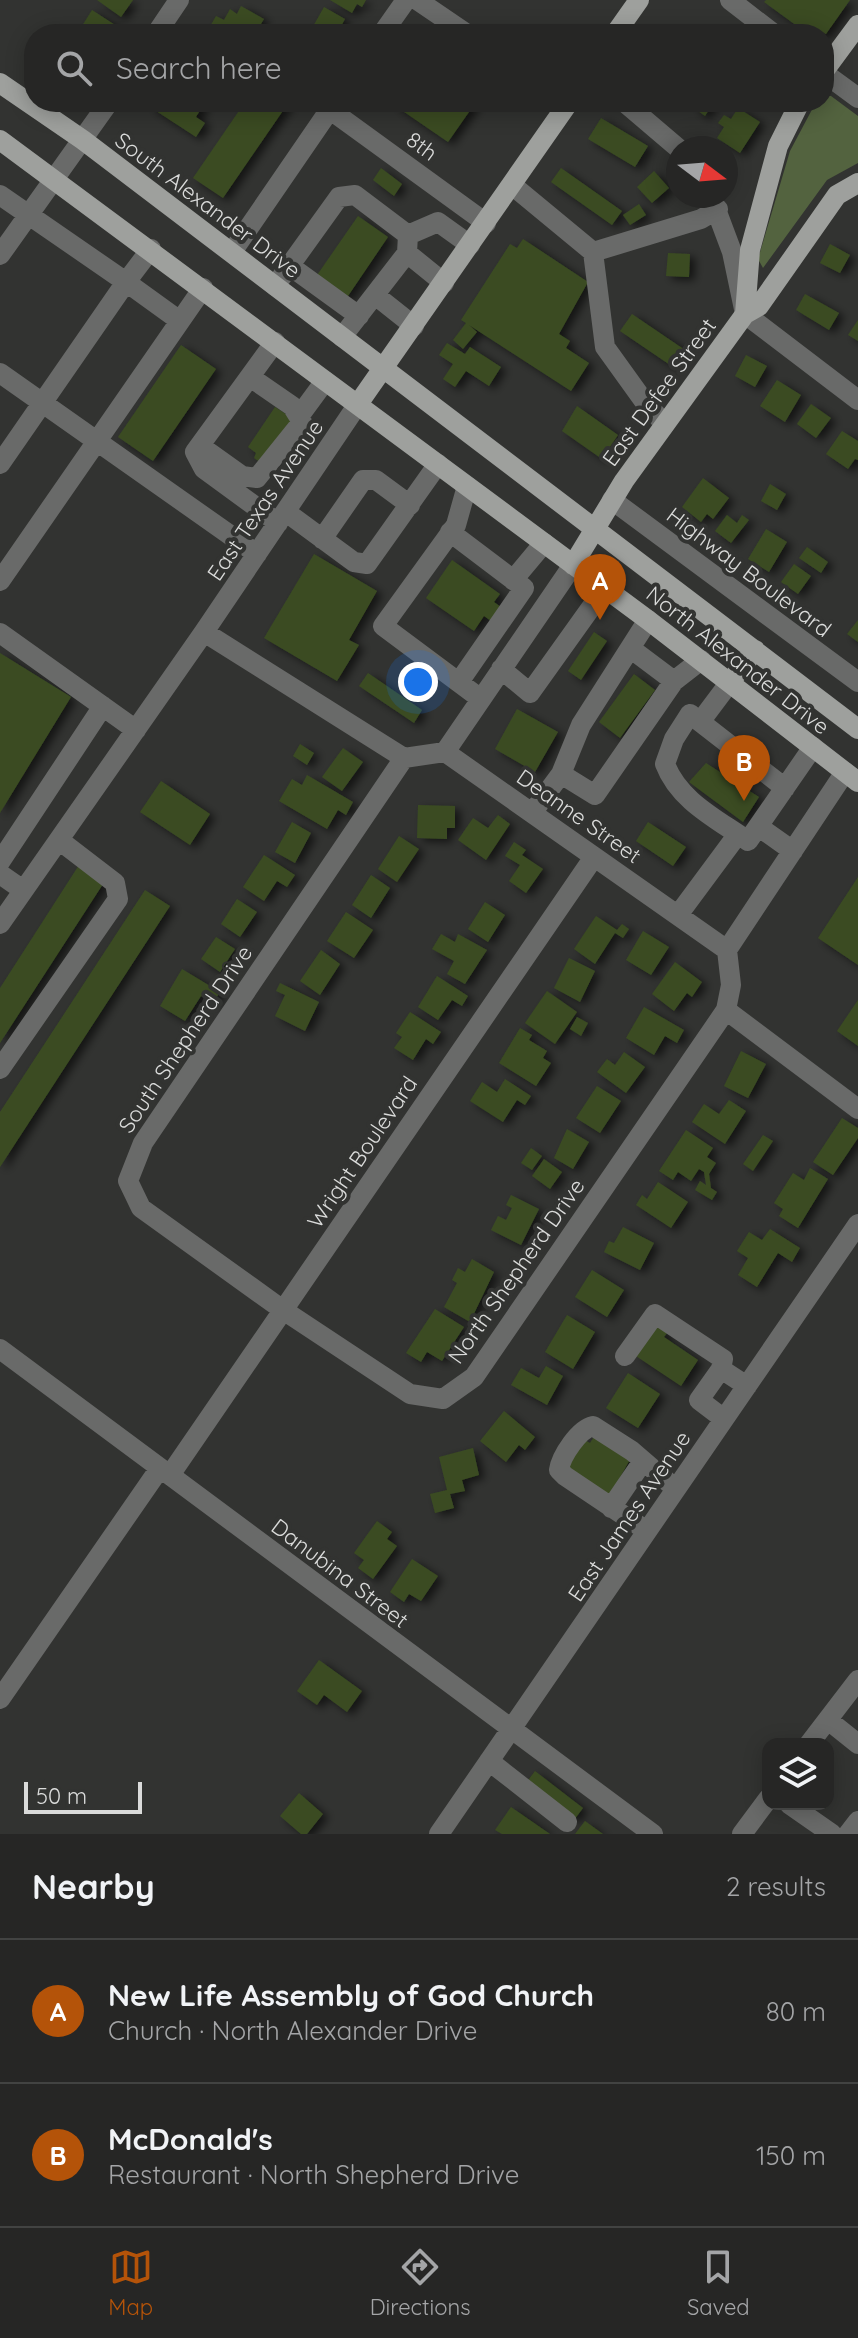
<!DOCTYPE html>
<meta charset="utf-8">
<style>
body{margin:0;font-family:Quicksand,sans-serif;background:#323232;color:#f1f3f6}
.controls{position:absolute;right:24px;bottom:24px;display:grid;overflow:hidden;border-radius:16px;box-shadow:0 4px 20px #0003}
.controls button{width:72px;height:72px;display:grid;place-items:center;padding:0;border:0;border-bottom:2px solid #424342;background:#262625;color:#f1f3f6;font:40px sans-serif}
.compass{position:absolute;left:666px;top:136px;width:72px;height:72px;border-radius:50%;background:#262625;box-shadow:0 4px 20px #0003;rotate:106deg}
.scale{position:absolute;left:24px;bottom:20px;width:118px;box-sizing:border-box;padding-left:8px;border:4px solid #dadbda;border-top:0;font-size:22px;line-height:28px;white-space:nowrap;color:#dadbda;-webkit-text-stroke:6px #323331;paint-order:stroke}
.you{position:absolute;left:418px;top:682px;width:28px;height:28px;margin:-20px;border:6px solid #fff;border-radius:50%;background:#1a73e8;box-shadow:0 0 0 12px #1a73e833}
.badge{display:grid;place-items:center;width:52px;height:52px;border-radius:50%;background:#b45309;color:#fff;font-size:26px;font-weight:700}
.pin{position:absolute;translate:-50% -66px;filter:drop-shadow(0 2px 4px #0008)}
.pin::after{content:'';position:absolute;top:42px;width:28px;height:24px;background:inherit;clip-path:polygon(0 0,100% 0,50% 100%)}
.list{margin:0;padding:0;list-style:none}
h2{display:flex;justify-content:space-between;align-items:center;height:104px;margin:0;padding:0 32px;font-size:34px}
h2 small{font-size:26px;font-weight:400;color:#a4a5a7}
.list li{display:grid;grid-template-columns:52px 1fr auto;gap:24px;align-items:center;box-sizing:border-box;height:144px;padding:0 32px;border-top:2px solid #424342}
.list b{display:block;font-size:30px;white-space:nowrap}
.list p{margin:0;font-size:26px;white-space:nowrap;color:#a4a5a7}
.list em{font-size:26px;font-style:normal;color:#a4a5a7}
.icon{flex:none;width:44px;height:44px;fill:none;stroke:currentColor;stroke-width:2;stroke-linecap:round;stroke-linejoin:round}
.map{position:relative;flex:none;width:858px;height:1834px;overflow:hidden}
.search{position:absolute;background:#262625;box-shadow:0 4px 20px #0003;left:24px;right:24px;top:24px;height:88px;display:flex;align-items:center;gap:20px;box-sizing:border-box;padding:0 28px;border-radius:32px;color:#a4a5a7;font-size:30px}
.sheet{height:392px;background:#262625}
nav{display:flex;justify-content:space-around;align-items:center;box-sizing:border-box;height:112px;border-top:2px solid #424342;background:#262625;font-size:22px;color:#a4a5a7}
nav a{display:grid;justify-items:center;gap:4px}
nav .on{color:#b45309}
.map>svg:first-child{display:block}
.green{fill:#53633f}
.building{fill:#3a4c21;filter:url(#shadow)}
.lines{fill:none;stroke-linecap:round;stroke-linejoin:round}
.minor{stroke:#696a69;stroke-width:20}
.major{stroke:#9ea09d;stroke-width:20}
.labels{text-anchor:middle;stroke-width:8;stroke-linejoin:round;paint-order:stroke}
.street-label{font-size:22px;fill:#dadbda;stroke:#323331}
</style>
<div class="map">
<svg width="858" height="1834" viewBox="0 0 858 1834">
<defs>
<filter id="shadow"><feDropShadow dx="5.5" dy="3.5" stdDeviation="4" flood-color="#0009"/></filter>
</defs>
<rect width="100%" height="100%" fill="#323331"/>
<path class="green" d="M 824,96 L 831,96 L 858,116 L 858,163 L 827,180 L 763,268 L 758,259 L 790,151 L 816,102 L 824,102 Z"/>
<path class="building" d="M 97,0 L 133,0 L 121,17 Z
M 330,0 L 366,0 L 362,7 L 357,4 L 352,13 Z
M 766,0 L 850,0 L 826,34 L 808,34 L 764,2 Z
M 241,6 L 264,19 L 255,34 L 243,29 L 240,34 L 216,34 L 208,30 L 216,16 L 224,20 L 230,9 L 237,14 Z
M 324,7 L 345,19 L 337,34 L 300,34 L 304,27 L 311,30 Z
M 92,10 L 126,32 L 125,34 L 77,34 Z
M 153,102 L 202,102 L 204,104 L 196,117 L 205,123 L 196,137 L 150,107 Z
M 245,102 L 289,102 L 223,198 L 193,178 Z
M 396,102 L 476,102 L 448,142 L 394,105 Z
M 698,102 L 714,102 L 705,116 L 694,108 Z
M 738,108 L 760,122 L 740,153 L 717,138 L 724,127 L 718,123 L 724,115 L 731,119 Z
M 601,118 L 648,146 L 635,167 L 588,139 Z
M 381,168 L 402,184 L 394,196 L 373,180 Z
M 561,168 L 622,211 L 612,225 L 551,182 Z
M 654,171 L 669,188 L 652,203 L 637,187 Z
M 639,204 L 646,215 L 630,225 L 623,215 Z
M 358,216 L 388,237 L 346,299 L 315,278 Z
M 523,239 L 588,282 L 559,334 L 570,341 L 566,348 L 589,363 L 571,391 L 469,325 L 477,332 L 463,349 L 453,340 L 466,323 L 461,320 L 510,244 L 517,248 Z
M 830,244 L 850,255 L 840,273 L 820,263 Z
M 668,253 L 690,254 L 689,277 L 666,276 Z
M 805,294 L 839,313 L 829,330 L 796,310 Z
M 632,314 L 685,350 L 673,367 L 620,331 Z
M 858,320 L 858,341 L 848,335 Z
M 447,343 L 465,354 L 470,347 L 501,367 L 489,386 L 466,371 L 455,387 L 443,379 L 453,364 L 439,355 Z
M 181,345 L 216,369 L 153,461 L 118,437 Z
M 746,355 L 767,366 L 755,387 L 735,376 Z
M 777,380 L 801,395 L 785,422 L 760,406 Z
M 811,404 L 831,418 L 816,438 L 797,424 Z
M 577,406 L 618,435 L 602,459 L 562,431 Z
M 275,407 L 295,420 L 267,467 L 254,458 L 256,453 L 248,447 Z
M 842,431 L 858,441 L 858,460 L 855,459 L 848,469 L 826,454 Z
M 703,478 L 729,498 L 713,519 L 707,514 L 701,522 L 682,507 Z
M 770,484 L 786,494 L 777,510 L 761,501 Z
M 727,515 L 737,523 L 742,515 L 749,520 L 731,543 L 715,531 Z
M 766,529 L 787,542 L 769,572 L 748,559 Z
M 807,547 L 828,562 L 821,573 L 799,558 Z
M 314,554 L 377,591 L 349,640 L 359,645 L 337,681 L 264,638 Z
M 452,560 L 500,594 L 494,602 L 501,607 L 491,621 L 484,616 L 474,631 L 426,598 Z
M 794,564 L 811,576 L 798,594 L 781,582 Z
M 858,620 L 858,642 L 847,634 Z
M 594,632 L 607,641 L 581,680 L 568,671 Z
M 0,653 L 71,697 L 0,813 Z
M 368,673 L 422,710 L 414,723 L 359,686 Z
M 634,674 L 655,690 L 620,738 L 599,722 Z
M 517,709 L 558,732 L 535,772 L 495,749 Z
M 300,744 L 314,753 L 307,765 L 293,756 Z
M 343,748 L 363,762 L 342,791 L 322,777 Z
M 706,763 L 759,797 L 743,822 L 689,782 Z
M 307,775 L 353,802 L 346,815 L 338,810 L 327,829 L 279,801 L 292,779 L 302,785 Z
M 161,781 L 210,814 L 190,845 L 140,812 Z
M 418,805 L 455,806 L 455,828 L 447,828 L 447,839 L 417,838 Z
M 498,815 L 510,824 L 486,860 L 458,840 L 473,818 L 488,828 Z
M 292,822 L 311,833 L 295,863 L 275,852 Z
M 648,822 L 686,847 L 673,866 L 636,841 Z
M 399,836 L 419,849 L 397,882 L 378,869 Z
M 514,842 L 526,850 L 522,855 L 543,869 L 526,893 L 509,881 L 520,865 L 505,856 Z
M 264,855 L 295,875 L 287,887 L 277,881 L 264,901 L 243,887 Z
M 79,865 L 105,881 L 0,1043 L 0,988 Z
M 371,875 L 390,888 L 371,918 L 352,905 Z
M 858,877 L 858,965 L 818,938 Z
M 145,890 L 170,906 L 0,1167 L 0,1112 Z
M 237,899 L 257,912 L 240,937 L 221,924 Z
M 485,902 L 505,915 L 488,942 L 468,929 Z
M 346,912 L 373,930 L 354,958 L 327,941 Z
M 596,916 L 617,930 L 622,924 L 629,929 L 623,938 L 615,933 L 595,964 L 574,949 Z
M 643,931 L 669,947 L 651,975 L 626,960 Z
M 441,934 L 455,942 L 458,934 L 487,950 L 465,984 L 447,974 L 454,961 L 432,949 Z
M 216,937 L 235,949 L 220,972 L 201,959 Z
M 321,950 L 340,964 L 320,995 L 300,981 Z
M 569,958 L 595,971 L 580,1002 L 554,988 Z
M 675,962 L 702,982 L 692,997 L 687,993 L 674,1011 L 652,994 Z
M 182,969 L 220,992 L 213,1003 L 201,996 L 185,1021 L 160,1006 Z
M 437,976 L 468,996 L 462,1006 L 452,1000 L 438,1020 L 418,1007 Z
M 280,983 L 319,1002 L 305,1031 L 275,1016 L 285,995 L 276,991 Z
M 547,991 L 577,1012 L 555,1044 L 525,1023 Z
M 858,1000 L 858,1046 L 837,1031 Z
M 644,1007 L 684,1030 L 677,1043 L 665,1036 L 654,1055 L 626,1038 Z
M 410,1012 L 441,1032 L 433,1044 L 426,1039 L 413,1060 L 394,1048 L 402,1037 L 396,1033 Z
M 577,1017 L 588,1023 L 581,1036 L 570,1029 Z
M 520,1028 L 532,1035 L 529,1040 L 547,1051 L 543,1058 L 551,1063 L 536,1086 L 499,1063 Z
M 741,1051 L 766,1064 L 748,1098 L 724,1086 Z
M 624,1052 L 645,1067 L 626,1093 L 597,1072 L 607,1059 L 615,1065 Z
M 505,1079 L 531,1096 L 525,1105 L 517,1100 L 503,1122 L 470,1101 L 482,1082 L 497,1092 Z
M 597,1086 L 621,1101 L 600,1133 L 576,1118 Z
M 729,1100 L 746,1111 L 725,1144 L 692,1122 L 704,1104 L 719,1114 Z
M 842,1118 L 858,1128 L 858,1138 L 833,1175 L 813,1162 Z
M 567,1129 L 589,1142 L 573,1169 L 554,1158 Z
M 686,1130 L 713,1148 L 707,1157 L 716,1163 L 709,1174 L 711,1188 L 717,1192 L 712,1200 L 695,1190 L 700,1181 L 706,1185 L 704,1172 L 699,1169 L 691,1181 L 678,1172 L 673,1180 L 659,1171 Z
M 763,1135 L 773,1141 L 753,1171 L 743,1164 Z
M 531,1148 L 542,1156 L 532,1170 L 521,1163 Z
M 544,1159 L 562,1172 L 550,1189 L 532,1176 Z
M 810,1168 L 828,1179 L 798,1228 L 779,1216 L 783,1209 L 774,1203 L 793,1173 L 804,1180 Z
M 658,1182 L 688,1202 L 671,1228 L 636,1205 L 642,1195 L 647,1199 Z
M 511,1195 L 539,1209 L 521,1245 L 491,1230 L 498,1216 L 506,1220 L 512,1208 L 506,1205 Z
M 623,1227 L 654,1243 L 640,1270 L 604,1252 L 609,1241 L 614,1243 Z
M 770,1229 L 800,1248 L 792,1262 L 778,1253 L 757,1287 L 738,1275 L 748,1258 L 737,1251 L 749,1232 L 762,1240 Z
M 472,1259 L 494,1272 L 470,1322 L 444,1307 L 457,1283 L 452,1280 L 458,1268 L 465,1272 Z
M 592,1270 L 624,1290 L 607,1317 L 575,1297 Z
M 435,1309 L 464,1327 L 442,1361 L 427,1352 L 421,1362 L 406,1353 Z
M 567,1315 L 595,1332 L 573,1369 L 545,1352 Z
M 657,1326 L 667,1333 L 664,1337 L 698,1360 L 681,1386 L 636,1356 Z
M 546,1366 L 563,1376 L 547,1405 L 511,1385 L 521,1368 L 539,1378 Z
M 628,1373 L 660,1394 L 638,1428 L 606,1408 Z
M 504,1411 L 535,1437 L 525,1450 L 519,1445 L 506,1462 L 480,1441 Z
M 595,1435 L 632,1456 L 610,1495 L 565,1470 L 583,1439 L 590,1443 Z
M 473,1448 L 479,1475 L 462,1480 L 465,1491 L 450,1494 L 454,1508 L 435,1513 L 430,1494 L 447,1490 L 439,1457 Z
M 377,1521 L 392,1532 L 387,1539 L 397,1546 L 373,1579 L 358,1568 L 364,1560 L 354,1553 Z
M 412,1559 L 438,1576 L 421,1601 L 409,1594 L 404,1602 L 390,1592 Z
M 319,1660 L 362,1691 L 347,1712 L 324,1695 L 317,1705 L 297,1691 Z
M 535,1771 L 583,1808 L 574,1820 L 526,1783 Z
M 299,1793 L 323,1814 L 307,1834 L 301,1834 L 280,1816 Z
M 511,1807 L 550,1834 L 502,1834 L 495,1830 Z
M 585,1821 L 603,1834 L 575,1834 Z"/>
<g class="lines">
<path class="minor" d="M 417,0 L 467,34
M 730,0 L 774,34
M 156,34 L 179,0
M 382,34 L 406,0
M 824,73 L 858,98
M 624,102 L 678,148
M 329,109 L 486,223
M 512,185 L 593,252 L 701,219 L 718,209
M 0,195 L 126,282 L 151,249
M 711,196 L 732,252 L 745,314 L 858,400
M 408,235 L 438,222 L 470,245
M 232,252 L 335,102
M 593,252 L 605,347 L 646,404 L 665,424
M 407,253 L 444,283
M 0,255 L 109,102
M 290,266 L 359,316
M 275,286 L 339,197 L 355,195 L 408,235 L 407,253 L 342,337
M 375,295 L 414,326
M 275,342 L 195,452 L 204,469 L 278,523
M 0,373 L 257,554
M 300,415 L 325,381
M 200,446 L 242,476 L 257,478 L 302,422 L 292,406 L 250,377
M 0,464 L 126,282 L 180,321
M 467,486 L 456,525 L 383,626 L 481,699
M 612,500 L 858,682
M 286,512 L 354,562 L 367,564 L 438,464
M 450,532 L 524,588 L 459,682
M 322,539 L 363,480 L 376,480 L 410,505
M 513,580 L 544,543
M 0,581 L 203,288
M 204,632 L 404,758 L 445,752 L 727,950 L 731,985 L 726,1010 L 474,1377 L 443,1399 L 410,1394 L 283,1310 L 141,1208 L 128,1181 L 143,1143 L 404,758
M 0,633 L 136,730
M 630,648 L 674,681
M 501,669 L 530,693 L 605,588
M 700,722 L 730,682
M 445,752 L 573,565
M 561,774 L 595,795 L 674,681 L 701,660
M 785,788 L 690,714 L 674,739 L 665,764 C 679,801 717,819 748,841 L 813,747
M 532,813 L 561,774 L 581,725 L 648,620
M 759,827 L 793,851
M 0,862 L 103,706
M 0,874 L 23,890
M 678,915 L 738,834
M 0,924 L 204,632 L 358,404
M 727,950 L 845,772
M 726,1010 L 858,1109
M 0,1069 L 118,899 L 115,883 L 59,840
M 0,1349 L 653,1834
M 625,1356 L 655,1314 L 723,1359 L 721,1369
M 724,1419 L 699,1400 L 721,1369 L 747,1386
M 170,1475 L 594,857
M 611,1508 L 643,1461
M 647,1531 L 565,1476 L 559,1470 C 561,1456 579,1429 593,1426 L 632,1451 L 676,1489
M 0,1699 L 160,1468
M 828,1720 L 858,1744
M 809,1744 L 858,1680
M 489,1761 L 567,1822
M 789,1804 L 832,1834
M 439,1834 L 858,1224
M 742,1834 L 768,1799
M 848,1834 L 858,1821"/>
<path class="major" d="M 615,34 L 639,0
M 824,71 L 858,25
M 0,83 L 83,140 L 858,729
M 0,140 L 648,620 L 858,782
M 745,314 L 759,306 L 837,195 L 858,183
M 358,404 L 569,102
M 573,565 L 624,481 L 745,314 L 750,250 L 778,146 L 800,102
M 730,682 L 755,650"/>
</g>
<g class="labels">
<g class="street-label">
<text transform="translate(422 146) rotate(36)" y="8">8th</text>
<text transform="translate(208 205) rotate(37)" y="8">South Alexander Drive</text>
<text transform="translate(659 392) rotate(-54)" y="8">East Defee Street</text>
<text transform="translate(265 500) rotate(-56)" y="8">East Texas Avenue</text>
<text transform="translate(749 572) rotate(37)" y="8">Highway Boulevard</text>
<text transform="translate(738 660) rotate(38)" y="8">North Alexander Drive</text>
<text transform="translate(579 816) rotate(35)" y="8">Deanne Street</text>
<text transform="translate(185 1039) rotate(-56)" y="8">South Shepherd Drive</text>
<text transform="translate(362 1152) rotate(-56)" y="8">Wright Boulevard</text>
<text transform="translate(516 1271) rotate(-55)" y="8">North Shepherd Drive</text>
<text transform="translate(629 1516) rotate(-56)" y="8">East James Avenue</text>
<text transform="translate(340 1573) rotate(37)" y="8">Danubina Street</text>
</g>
</g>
</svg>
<div class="controls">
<button><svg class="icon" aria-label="layers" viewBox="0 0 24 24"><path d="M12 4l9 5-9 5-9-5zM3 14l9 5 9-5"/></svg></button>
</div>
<svg class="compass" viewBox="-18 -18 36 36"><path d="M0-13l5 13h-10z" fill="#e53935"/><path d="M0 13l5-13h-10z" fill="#a4a5a7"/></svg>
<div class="scale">50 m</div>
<div class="you"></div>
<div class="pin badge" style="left:600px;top:620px">A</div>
<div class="pin badge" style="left:744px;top:801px">B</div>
<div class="search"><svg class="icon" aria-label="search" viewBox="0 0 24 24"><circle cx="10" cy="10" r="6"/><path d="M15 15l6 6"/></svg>Search here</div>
</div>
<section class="sheet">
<h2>Nearby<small>2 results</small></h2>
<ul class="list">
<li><span class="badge">A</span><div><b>New Life Assembly of God Church</b><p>Church · North Alexander Drive</p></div><em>80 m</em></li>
<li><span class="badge">B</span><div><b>McDonald's</b><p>Restaurant · North Shepherd Drive</p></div><em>150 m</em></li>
</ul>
</section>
<nav>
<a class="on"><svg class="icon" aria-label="map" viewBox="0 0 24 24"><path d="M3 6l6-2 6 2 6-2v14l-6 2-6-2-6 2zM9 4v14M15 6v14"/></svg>Map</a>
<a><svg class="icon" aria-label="directions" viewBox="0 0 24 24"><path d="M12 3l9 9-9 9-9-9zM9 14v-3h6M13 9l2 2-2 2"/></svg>Directions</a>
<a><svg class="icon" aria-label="saved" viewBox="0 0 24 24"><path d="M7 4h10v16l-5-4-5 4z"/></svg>Saved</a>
</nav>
